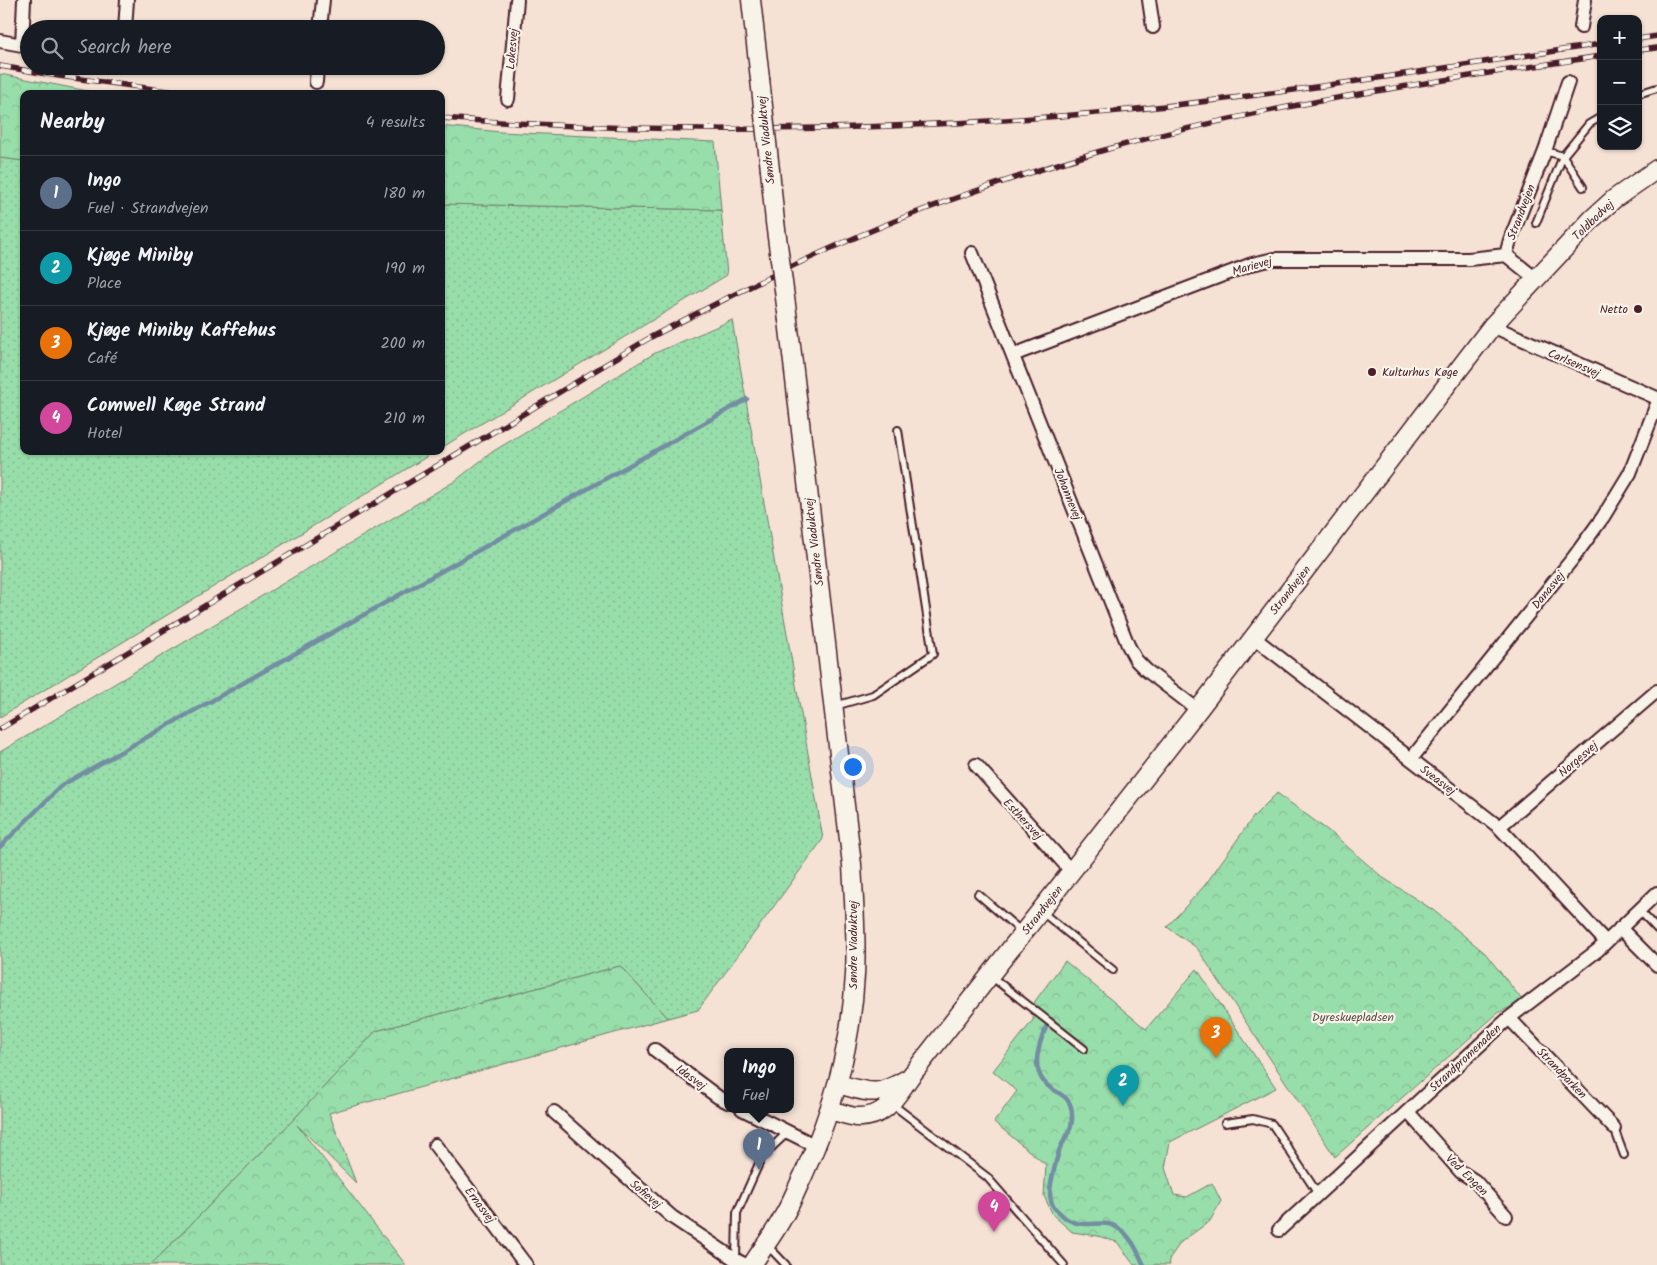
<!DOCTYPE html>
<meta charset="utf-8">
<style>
body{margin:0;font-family:Kalam,sans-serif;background:#20242c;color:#f1f3f6}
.controls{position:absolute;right:15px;top:15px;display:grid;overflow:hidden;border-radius:10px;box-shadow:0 1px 4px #0004}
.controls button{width:45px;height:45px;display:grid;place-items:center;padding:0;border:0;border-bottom:1px solid #363941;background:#171b24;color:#f1f3f6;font:25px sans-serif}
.you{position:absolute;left:852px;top:766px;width:18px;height:18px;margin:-12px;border:4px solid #fff;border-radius:50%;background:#1a73e8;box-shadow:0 0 0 8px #1a73e833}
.badge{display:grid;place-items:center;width:32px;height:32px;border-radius:50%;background:#ea580c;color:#fff;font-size:16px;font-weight:700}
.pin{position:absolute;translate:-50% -41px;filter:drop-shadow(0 1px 2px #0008)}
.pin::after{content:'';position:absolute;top:26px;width:18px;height:15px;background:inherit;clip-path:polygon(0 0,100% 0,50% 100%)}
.popup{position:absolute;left:724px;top:1048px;width:70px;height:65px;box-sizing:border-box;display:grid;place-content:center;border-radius:10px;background:#171b24;filter:drop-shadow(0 1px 4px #0005);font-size:16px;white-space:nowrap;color:#9ea1a6}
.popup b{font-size:19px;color:#f1f3f6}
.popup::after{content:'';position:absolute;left:50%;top:100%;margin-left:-10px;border:10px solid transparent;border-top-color:#171b24}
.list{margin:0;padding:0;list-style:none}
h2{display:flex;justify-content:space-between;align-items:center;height:65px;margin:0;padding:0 20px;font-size:21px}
h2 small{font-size:16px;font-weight:400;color:#9ea1a6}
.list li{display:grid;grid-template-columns:32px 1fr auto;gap:15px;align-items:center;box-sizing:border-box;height:75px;padding:0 20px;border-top:1px solid #363941}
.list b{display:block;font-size:19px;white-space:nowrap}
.list p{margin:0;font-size:16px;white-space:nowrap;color:#9ea1a6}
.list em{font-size:16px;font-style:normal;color:#9ea1a6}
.icon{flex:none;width:28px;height:28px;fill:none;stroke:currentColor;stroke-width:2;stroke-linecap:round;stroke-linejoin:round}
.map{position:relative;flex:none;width:1657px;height:1265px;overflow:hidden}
.search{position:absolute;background:#171b24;box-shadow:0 1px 4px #0004;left:20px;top:20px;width:425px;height:55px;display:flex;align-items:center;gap:12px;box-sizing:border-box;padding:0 18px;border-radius:28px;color:#9ea1a6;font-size:19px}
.panel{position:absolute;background:#171b24;box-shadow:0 1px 4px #0004;left:20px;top:90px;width:425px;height:365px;border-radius:10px}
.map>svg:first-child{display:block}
.grass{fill:url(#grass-dots);stroke:#717e6b}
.forest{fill:url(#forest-crowns);stroke:#717e6b}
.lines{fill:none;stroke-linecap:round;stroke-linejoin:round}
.stream{stroke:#738da2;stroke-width:4.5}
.lane-casing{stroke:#4a1f2b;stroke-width:10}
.street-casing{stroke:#4a1f2b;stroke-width:16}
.secondary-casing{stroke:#4a1f2b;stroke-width:21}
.lane{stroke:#f7f3e8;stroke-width:6}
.street{stroke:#f7f3e8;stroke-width:12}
.secondary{stroke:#f7f3e8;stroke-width:18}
.rail-casing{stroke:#4a1f2b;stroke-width:5.5}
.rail{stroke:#f7f3e8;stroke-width:4;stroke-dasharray:11;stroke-linecap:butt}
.secondary-bridge-casing{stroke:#4a1f2b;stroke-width:21;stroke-linecap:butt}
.secondary-bridge{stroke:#f7f3e8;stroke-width:18}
.poi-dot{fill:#4a1f2b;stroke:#f7f3e8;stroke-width:2}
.labels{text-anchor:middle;stroke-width:4.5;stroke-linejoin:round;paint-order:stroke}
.street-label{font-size:12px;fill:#4a1f2b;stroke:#f7f3e8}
.poi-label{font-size:12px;fill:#4a1f2b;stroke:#f7f3e8;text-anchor:end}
.park-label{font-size:12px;fill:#5e4f4b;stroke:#f7f3e8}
</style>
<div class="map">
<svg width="1657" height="1265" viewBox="0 0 1657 1265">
<defs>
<pattern id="grass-dots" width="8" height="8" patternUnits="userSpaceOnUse" patternTransform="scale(1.25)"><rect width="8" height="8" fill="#98deab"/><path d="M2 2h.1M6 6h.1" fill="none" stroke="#84be93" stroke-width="1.8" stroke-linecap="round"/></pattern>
<pattern id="forest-crowns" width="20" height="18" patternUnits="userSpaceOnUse" patternTransform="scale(1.25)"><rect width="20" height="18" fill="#98deab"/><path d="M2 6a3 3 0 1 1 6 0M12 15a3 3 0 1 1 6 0" fill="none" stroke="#84be93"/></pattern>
</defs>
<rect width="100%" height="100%" fill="#f5e2d4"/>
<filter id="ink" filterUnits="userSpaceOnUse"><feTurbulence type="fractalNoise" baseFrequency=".02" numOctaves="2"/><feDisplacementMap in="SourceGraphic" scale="10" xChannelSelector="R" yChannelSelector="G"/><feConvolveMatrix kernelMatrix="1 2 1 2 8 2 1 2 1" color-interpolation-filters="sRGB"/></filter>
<g filter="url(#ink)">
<path class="grass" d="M 0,158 L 24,161 L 24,451 L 436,451 L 0,717 Z
M 441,204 L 721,210 L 727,275 L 441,448 Z
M 732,320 L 823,839 L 698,1010 L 668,1018 L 620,966 L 376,1031 L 293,1120 L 151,1265 L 0,1265 L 0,752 L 455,481 L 492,452 L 655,353 Z"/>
<path class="forest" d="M 0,74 L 98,93 L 101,94 L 24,94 L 24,161 L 0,158 Z
M 441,126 L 501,132 L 715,142 L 721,210 L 441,204 Z
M 1277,793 L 1334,835 L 1382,877 L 1433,910 L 1485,953 L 1523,1001 L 1498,1013 L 1335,1157 L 1197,948 L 1167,927 L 1205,885 L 1254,816 Z
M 1065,961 L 1146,1029 L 1197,969 L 1276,1088 L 1170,1142 L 1165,1168 L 1174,1195 L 1187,1197 L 1212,1183 L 1221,1201 L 1210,1221 L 1181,1242 L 1169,1259 L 1170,1265 L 1134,1265 L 1117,1242 L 1098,1236 L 1072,1232 L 1053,1215 L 1044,1196 L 1046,1165 L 994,1122 L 1017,1091 L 993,1071 L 1033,1020 L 1035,1001 Z
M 620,966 L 668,1018 L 329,1113 L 356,1183 L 297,1125 L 406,1265 L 151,1265 L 293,1120 L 376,1031 Z"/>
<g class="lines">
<path class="stream" d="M 0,847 L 62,785 L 747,399
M 1046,1027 C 1039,1044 1031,1066 1044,1082 C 1055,1095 1072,1093 1072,1115 C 1073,1128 1067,1135 1061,1146 C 1057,1155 1051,1181 1050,1191 C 1050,1195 1051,1202 1053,1206 C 1055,1209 1059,1212 1061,1214 C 1081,1234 1101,1216 1118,1228 C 1132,1237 1137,1251 1144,1265"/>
<g class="lane-casing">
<path id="lane" d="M 1638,94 L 1657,88
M 1545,151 L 1563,156 L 1589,124 L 1601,117
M 1536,223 L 1563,156 L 1583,187
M 835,706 L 873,695 L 933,654 L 898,430
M 978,894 L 1023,933
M 1639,910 L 1657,929
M 1042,912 L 1113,970
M 992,977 L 1084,1049
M 892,1104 L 987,1177 L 1064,1265
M 1225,1123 L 1253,1119 L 1272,1124 L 1318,1194
M 1614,1128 L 1624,1155
M 767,1245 L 786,1265
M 736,1260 L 737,1213 L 765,1150 L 771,1148 L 788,1132"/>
</g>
<g class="street-casing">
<path id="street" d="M 1149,0 L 1153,27
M 1581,27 L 1585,0
M 125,29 L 127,0
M 320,29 L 323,0
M 0,41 L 22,45 L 24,0
M 316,82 L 317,66
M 508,99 L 517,0
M 972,253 L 1128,645 L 1136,660 L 1146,670 L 1198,710
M 1536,279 L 1506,255 L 1510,240 L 1545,151 L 1568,82
M 1492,326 L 1657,398
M 1013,355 L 1252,264 L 1274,259 L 1469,259 L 1506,255
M 1253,637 L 1499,827 L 1606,942
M 1411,759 L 1574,557 L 1603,517 L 1630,473 L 1657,404
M 976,765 L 1072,872
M 1499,827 L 1657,691
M 1620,928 L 1657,965
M 1509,1018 L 1614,1128
M 655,1050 L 718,1097 L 728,1102
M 742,1109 L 816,1146
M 554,1112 L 672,1217 L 736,1260 L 746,1265
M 1408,1112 L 1461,1172 L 1475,1181 L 1506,1216
M 435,1145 L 526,1265
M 1279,1230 L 1509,1018 L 1598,950 L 1657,893"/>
</g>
<g class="secondary-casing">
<path id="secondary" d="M 751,0 L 760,79
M 770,170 L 775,222
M 838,1084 C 872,1093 876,1097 907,1079
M 830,1110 C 838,1112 848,1116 856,1117 C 885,1119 895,1098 910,1077 L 1198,710 L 1492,326 L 1593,218 L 1614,199 L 1657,169
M 752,1265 C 762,1249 774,1234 783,1217 C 791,1204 796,1190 803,1176 C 833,1110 851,1048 855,975 C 857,939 854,902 852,865 L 788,320"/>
</g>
<use href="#lane" class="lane"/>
<use href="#street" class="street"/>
<use href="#secondary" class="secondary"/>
<g class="rail-casing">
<path id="rail" d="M 1638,39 L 1657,36
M 1638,50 L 1657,48
M 0,66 L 59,76 L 190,94
M 441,118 C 662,135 887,132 1108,112 C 1273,96 1437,69 1601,44
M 0,729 L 651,337 C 740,291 830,245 923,210 C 979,189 1037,170 1094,153 C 1260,105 1431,82 1601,56"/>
</g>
<use href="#rail" class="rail"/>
<g class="secondary-bridge-casing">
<path id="secondary-bridge" d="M 760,79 L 770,170
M 775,222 L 788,320"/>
</g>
<use href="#secondary-bridge" class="secondary-bridge"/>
</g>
</g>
<g class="poi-dot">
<circle cx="1638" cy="309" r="5"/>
<circle cx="1372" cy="372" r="5"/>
</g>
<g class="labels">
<g class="street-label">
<text transform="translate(512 49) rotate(-85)" y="4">Lokesvej</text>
<text transform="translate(766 140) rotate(-96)" y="4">Søndre Viaduktvej</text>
<text transform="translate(1521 212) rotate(-69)" y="4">Strandvejen</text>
<text transform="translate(1593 220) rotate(-44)" y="4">Toldbodvej</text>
<text transform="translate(1252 266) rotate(-16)" y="4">Marievej</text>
<text transform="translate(1574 363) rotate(23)" y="4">Carlsensvej</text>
<text transform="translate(1068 494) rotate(68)" y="4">Johannevej</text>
<text transform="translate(814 542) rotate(-97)" y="4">Søndre Viaduktvej</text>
<text transform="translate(1290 590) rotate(-52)" y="4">Strandvejen</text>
<text transform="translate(1548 590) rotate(-51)" y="4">Danasvej</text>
<text transform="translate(1578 759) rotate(-41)" y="4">Norgesvej</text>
<text transform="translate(1438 780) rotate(37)" y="4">Sveasvej</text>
<text transform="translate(1023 819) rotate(47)" y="4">Esthersvej</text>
<text transform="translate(1042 910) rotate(-52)" y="4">Strandvejen</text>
<text transform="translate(853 945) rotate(-90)" y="4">Søndre Viaduktvej</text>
<text transform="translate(1465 1058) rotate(-43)" y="4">Strandpromenaden</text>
<text transform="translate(1562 1073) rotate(46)" y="4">Strandparken</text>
<text transform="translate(691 1077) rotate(36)" y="4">Idasvej</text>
<text transform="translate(1467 1175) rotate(44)" y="4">Ved Engen</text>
<text transform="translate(646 1194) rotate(40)" y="4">Sofievej</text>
<text transform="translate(480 1205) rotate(53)" y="4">Ernasvej</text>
</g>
<g class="poi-label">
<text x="1628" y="313">Netto</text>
<text x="1382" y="376" text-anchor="start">Kulturhus Køge</text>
</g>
<g class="park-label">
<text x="1353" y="1021">Dyreskuepladsen</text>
</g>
</g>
</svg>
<div class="controls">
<button>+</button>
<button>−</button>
<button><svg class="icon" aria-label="layers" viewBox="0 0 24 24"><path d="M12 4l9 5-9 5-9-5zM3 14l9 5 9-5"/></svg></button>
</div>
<div class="you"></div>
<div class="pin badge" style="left:759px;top:1170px;background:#5c6f8a">1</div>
<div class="popup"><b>Ingo</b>Fuel</div>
<div class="pin badge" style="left:1123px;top:1106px;background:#0f9aa8">2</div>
<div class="pin badge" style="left:1216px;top:1058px;background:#e8710a">3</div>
<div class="pin badge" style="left:994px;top:1232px;background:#d1479c">4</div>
<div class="search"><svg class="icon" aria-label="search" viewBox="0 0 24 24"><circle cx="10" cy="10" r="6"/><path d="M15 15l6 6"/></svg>Search here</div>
<section class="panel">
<h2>Nearby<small>4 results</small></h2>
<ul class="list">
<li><span class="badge" style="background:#5c6f8a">1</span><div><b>Ingo</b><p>Fuel · Strandvejen</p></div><em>180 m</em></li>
<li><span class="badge" style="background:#0f9aa8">2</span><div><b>Kjøge Miniby</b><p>Place</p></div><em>190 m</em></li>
<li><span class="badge" style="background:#e8710a">3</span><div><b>Kjøge Miniby Kaffehus</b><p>Café</p></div><em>200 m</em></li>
<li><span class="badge" style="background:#d1479c">4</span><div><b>Comwell Køge Strand</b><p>Hotel</p></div><em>210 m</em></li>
</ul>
</section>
</div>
